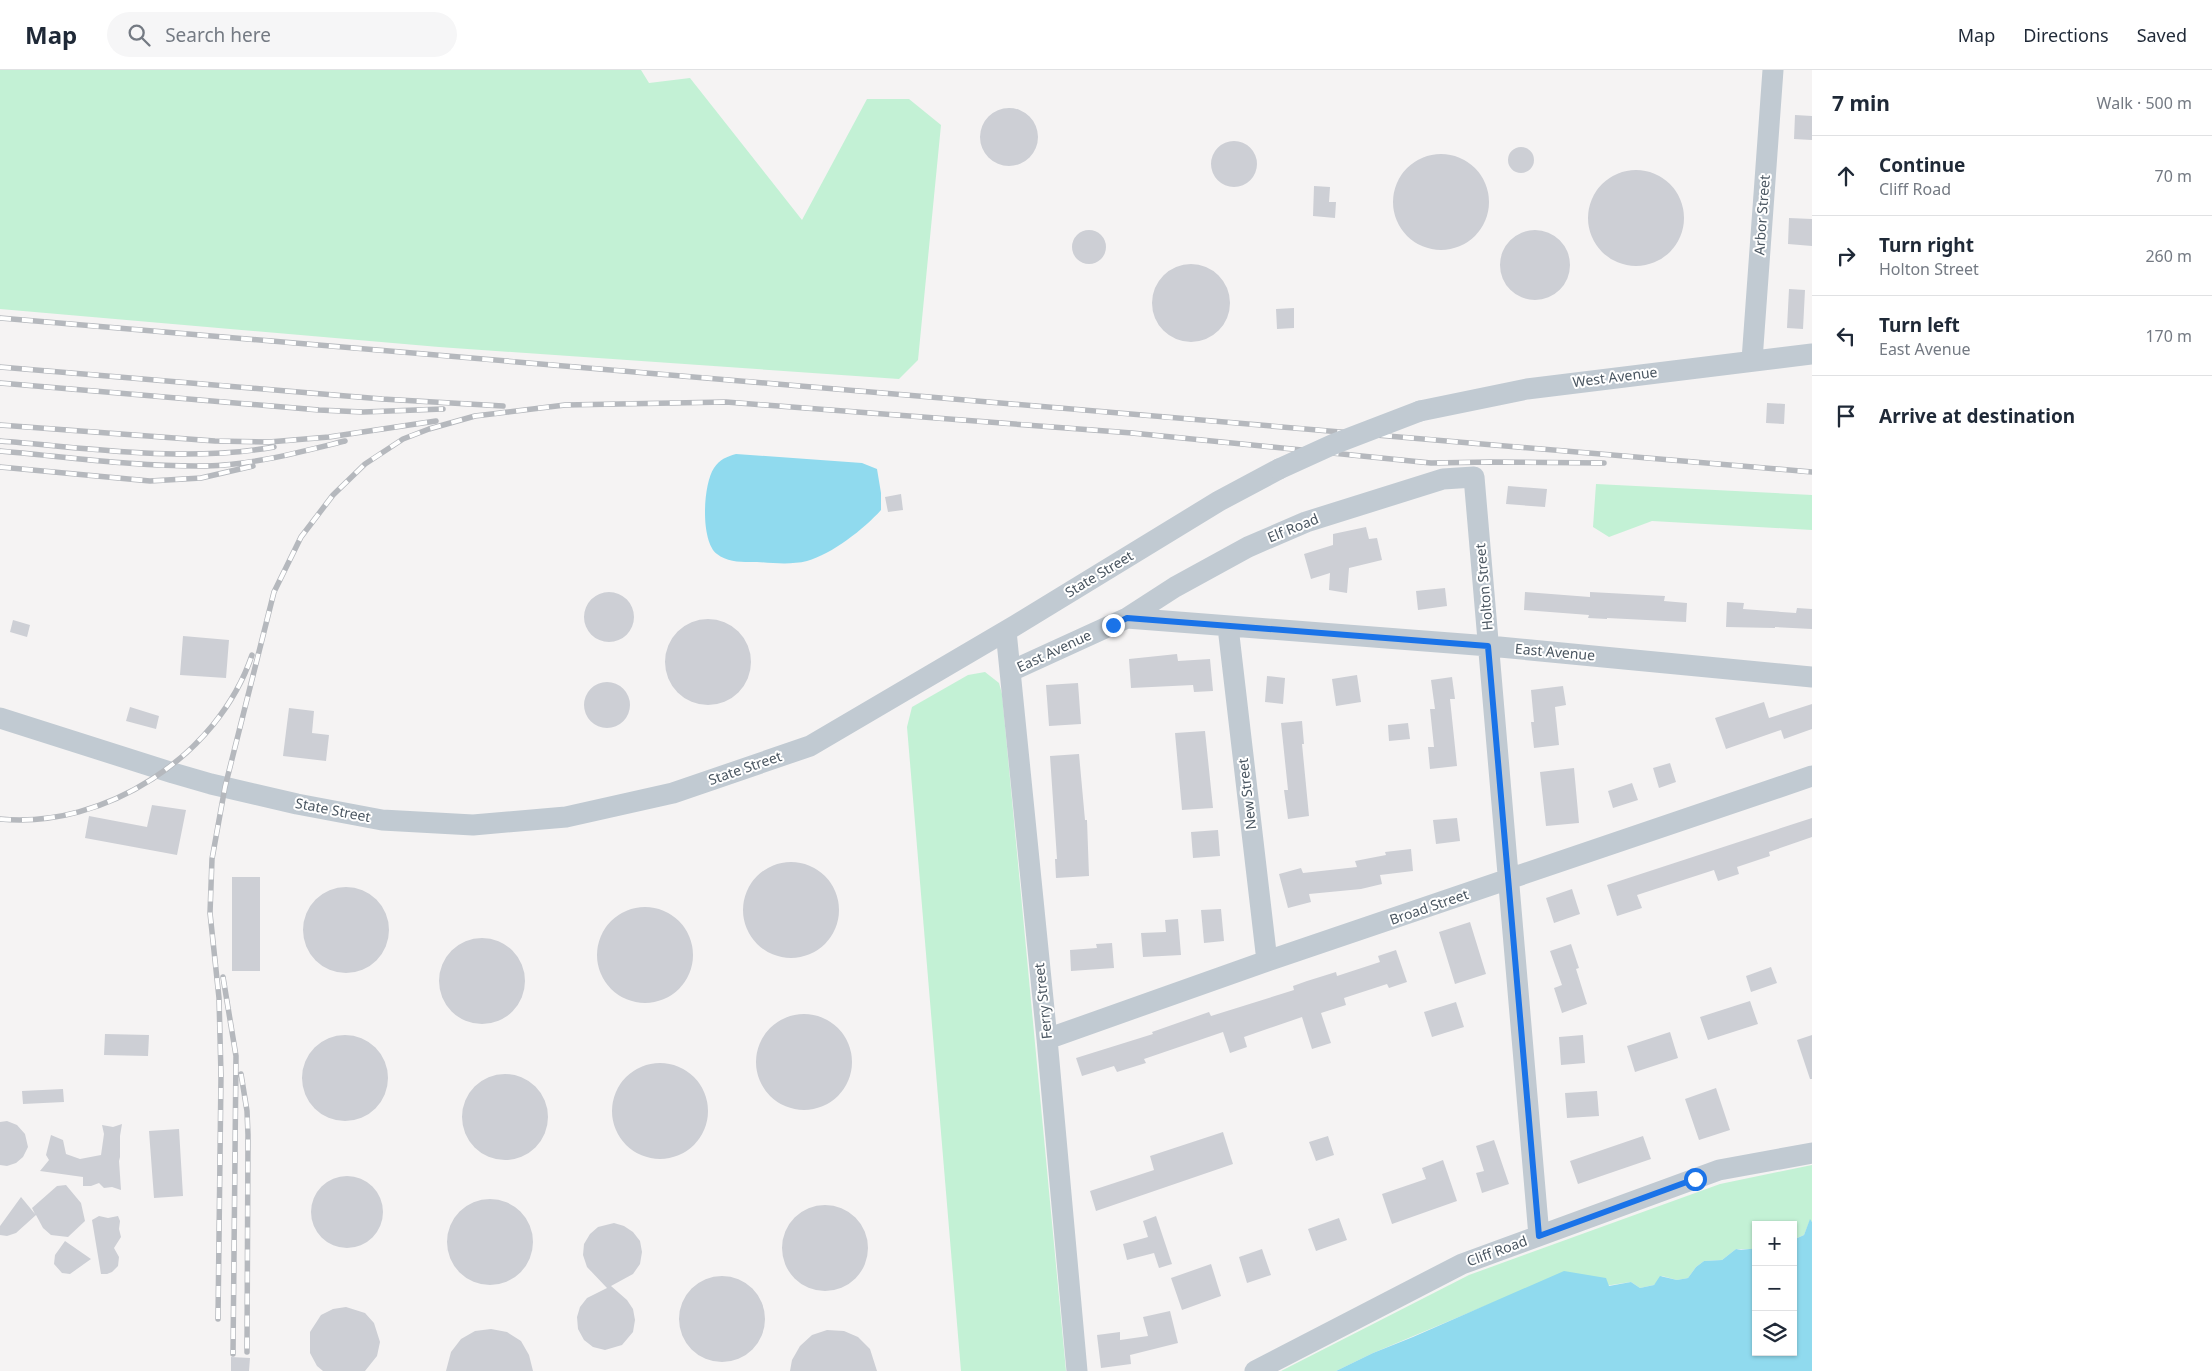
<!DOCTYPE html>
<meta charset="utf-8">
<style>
body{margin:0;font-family:"Noto Sans",sans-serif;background:#f6f6f7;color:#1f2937}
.controls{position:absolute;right:15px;bottom:15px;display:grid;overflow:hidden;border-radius:0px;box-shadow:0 1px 4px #0004}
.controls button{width:45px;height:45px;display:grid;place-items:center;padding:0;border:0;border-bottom:1px solid #e0e1e3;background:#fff;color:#1f2937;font:25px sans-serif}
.stop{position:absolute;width:15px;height:15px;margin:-11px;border:4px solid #1a73e8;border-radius:50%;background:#fff}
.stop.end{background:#1a73e8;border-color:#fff;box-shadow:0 1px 5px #0008}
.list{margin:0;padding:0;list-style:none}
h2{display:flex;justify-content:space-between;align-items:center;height:65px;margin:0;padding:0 20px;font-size:21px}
h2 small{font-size:16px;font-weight:400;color:#747a83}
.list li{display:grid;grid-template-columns:32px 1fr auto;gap:15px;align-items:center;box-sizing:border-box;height:80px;padding:0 20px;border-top:1px solid #e0e1e3}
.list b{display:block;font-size:19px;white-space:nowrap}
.list p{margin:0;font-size:16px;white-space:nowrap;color:#747a83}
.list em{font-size:16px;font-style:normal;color:#747a83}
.icon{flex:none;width:28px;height:28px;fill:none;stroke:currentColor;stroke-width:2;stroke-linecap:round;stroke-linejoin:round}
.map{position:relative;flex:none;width:1812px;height:1301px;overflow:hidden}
header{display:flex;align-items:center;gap:30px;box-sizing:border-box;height:70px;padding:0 25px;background:#fff;border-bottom:1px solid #e0e1e3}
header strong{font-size:24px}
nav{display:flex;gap:28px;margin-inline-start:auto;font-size:18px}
.search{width:350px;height:45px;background:#f6f6f7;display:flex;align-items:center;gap:12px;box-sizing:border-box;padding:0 18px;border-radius:28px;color:#747a83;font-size:19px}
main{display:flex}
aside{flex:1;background:#fff}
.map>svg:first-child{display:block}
.green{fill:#c3f1d5}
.water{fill:#90daee}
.building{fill:#cdcfd5}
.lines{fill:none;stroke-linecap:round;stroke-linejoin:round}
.minor{stroke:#c1cad2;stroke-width:21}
.rail-casing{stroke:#b5b8bd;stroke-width:5.5}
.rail{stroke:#fff;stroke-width:4;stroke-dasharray:11;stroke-linecap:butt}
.minor-bridge{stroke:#c1cad2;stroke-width:21}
.route{stroke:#1a73e8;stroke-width:6}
.labels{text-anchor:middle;stroke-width:4;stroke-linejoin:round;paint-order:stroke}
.street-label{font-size:14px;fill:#4a5661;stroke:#fff}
</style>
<header>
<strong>Map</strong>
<div class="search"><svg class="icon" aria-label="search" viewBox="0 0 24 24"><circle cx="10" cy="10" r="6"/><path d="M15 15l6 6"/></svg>Search here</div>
<nav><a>Map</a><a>Directions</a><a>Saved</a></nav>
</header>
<main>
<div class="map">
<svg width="1812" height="1301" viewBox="0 0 1812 1301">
<rect width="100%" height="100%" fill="#f5f3f3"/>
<path class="green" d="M 0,0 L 641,0 L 649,13 L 690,8 L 802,150 L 867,29 L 909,29 L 941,55 L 918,290 L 899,309 L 439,277 L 0,239 Z
M 1596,414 L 1812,425 L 1812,460 L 1652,451 L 1609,467 L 1593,457 Z
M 985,602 L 999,613 L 1002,624 L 1066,1301 L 961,1301 L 907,657 L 912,637 L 968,605 Z
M 1812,1095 L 1812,1152 L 1810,1150 L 1804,1165 L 1793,1170 L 1793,1155 L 1756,1155 L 1756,1179 L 1736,1179 L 1722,1190 L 1704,1191 L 1696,1197 L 1688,1208 L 1677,1210 L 1662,1206 L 1654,1215 L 1640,1218 L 1631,1212 L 1492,1233 L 1373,1283 L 1336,1301 L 1281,1301 L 1469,1205 L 1720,1114 Z"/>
<path class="water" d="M 736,384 L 862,393 L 877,399 L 881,423 L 881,440 C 864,459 832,484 807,491 C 791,495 773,493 757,492 C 744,492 728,493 717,484 C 700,471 703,414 714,398 C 720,389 726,387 736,384 Z
M 1810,1149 L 1812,1152 L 1812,1301 L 1336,1301 L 1373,1283 L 1413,1267 L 1564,1201 L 1606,1208 L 1609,1216 L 1631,1212 L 1640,1218 L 1654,1215 L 1660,1206 L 1677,1210 L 1688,1208 L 1696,1197 L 1704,1191 L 1722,1190 L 1736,1179 C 1743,1181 1748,1178 1756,1179 L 1756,1282 L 1793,1282 L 1793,1170 L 1804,1165 Z"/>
<path class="building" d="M980 67a29 29 0 1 1 58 0a29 29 0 1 1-58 0Z
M 1795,45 L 1812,46 L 1812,70 L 1794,69 Z
M1211 94a23 23 0 1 1 46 0a23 23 0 1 1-46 0Z
M1508 90a13 13 0 1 1 26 0a13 13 0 1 1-26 0Z
M1393 132a48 48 0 1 1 96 0a48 48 0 1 1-96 0Z
M1588 148a48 48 0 1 1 96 0a48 48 0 1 1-96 0Z
M 1314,116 L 1330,117 L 1329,132 L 1336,132 L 1335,148 L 1313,146 Z
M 1789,148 L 1812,149 L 1812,176 L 1788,174 Z
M1500 195a35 35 0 1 1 70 0a35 35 0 1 1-70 0Z
M1072 177a17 17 0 1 1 34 0a17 17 0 1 1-34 0Z
M1152 233a39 39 0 1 1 78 0a39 39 0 1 1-78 0Z
M 1789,219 L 1805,220 L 1803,259 L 1787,258 Z
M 1294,238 L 1294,258 L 1277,259 L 1276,239 Z
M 1767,333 L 1785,334 L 1784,354 L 1766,353 Z
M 1508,416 L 1547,419 L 1545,437 L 1506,434 Z
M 901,424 L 903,440 L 888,442 L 885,427 Z
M 1366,457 L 1369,469 L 1377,468 L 1382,490 L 1349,498 L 1347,523 L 1329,520 L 1330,503 L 1311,509 L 1304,484 L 1333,475 L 1333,464 Z
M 1445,518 L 1447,536 L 1418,540 L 1416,521 Z
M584 547a25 25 0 1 1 50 0a25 25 0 1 1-50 0Z
M 1525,522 L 1590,527 L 1590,522 L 1665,526 L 1664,531 L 1687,533 L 1686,552 L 1607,548 L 1607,549 L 1588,548 L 1589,545 L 1524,540 Z
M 1727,532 L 1744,533 L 1743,539 L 1796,543 L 1797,538 L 1812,539 L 1812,559 L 1775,557 L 1775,558 L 1726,557 Z
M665 592a43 43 0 1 1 86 0a43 43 0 1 1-86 0Z
M 13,550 L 30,555 L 27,567 L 10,562 Z
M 183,566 L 229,570 L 226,608 L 180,605 Z
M 1177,584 L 1178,591 L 1210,589 L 1213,621 L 1194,622 L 1193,615 L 1131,618 L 1129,589 Z
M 1357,605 L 1361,632 L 1336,636 L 1332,609 Z
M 1267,606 L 1285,608 L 1283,634 L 1265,632 Z
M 1452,607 L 1455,629 L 1450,629 L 1457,696 L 1430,699 L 1428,677 L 1434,677 L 1430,639 L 1435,639 L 1431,610 Z
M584 635a23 23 0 1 1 46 0a23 23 0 1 1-46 0Z
M 1078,613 L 1081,654 L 1049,656 L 1046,615 Z
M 1563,616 L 1566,635 L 1555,637 L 1559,675 L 1534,678 L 1531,652 L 1534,652 L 1531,620 Z
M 1764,632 L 1769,648 L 1812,634 L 1812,659 L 1784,669 L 1781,660 L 1726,679 L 1715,648 Z
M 130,637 L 159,646 L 156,659 L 126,651 Z
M 289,638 L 314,641 L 312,663 L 329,665 L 326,691 L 283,686 Z
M 1302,651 L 1304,674 L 1302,674 L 1309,746 L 1288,749 L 1284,720 L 1288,720 L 1281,653 Z
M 1408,653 L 1410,669 L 1389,671 L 1388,655 Z
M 1205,661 L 1213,738 L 1182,740 L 1175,663 Z
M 1079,684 L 1085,750 L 1087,750 L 1089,806 L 1056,808 L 1055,789 L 1057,789 L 1050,686 Z
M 1670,693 L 1676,712 L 1659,718 L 1653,698 Z
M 1574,698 L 1579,753 L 1546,756 L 1540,702 Z
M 1632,713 L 1638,730 L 1613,738 L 1608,721 Z
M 152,735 L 186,740 L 177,785 L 85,768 L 89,746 L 147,757 Z
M 1457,748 L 1460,771 L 1436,774 L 1433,750 Z
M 1812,748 L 1812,767 L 1769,782 L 1770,786 L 1737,797 L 1739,804 L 1718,811 L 1714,800 L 1637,825 L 1642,838 L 1617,846 L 1607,815 Z
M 1218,760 L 1220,786 L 1193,788 L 1191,762 Z
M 1411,779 L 1413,801 L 1380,805 L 1382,814 L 1361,819 L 1309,824 L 1311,832 L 1288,838 L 1279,804 L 1301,798 L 1303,803 L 1357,797 L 1355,791 L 1386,785 L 1385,782 Z
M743 840a48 48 0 1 1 96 0a48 48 0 1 1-96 0Z
M 232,807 L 260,807 L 260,901 L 232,901 Z
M303 860a43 43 0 1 1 86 0a43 43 0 1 1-86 0Z
M 1572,819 L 1580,844 L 1554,853 L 1546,828 Z
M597 885a48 48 0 1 1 96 0a48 48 0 1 1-96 0Z
M 1221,839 L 1224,871 L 1204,873 L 1201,840 Z
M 1178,849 L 1181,885 L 1143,887 L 1141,863 L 1166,862 L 1165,850 Z
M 1470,852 L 1486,904 L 1455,914 L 1439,862 Z
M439 911a43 43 0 1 1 86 0a43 43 0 1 1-86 0Z
M 1112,873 L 1114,898 L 1071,901 L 1070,880 L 1097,878 L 1096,874 Z
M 1571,874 L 1579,898 L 1576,899 L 1587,934 L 1562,943 L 1554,918 L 1562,915 L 1550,881 Z
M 1396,880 L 1407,912 L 1389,918 L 1387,914 L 1344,928 L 1346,935 L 1321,943 L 1331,973 L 1312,979 L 1302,947 L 1244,967 L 1247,977 L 1230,983 L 1223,962 L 1144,989 L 1146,993 L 1117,1002 L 1114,996 L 1082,1006 L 1076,988 L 1153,964 L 1152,962 L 1209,942 L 1211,946 L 1294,920 L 1293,916 L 1307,911 L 1336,902 L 1337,906 L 1380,892 L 1378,886 Z
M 1771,897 L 1777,913 L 1751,922 L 1746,906 Z
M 1750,931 L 1758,954 L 1708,970 L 1700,947 Z
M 1456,932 L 1464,957 L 1432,967 L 1424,942 Z
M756 992a48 48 0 1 1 96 0a48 48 0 1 1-96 0Z
M 1670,962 L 1678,988 L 1635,1002 L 1627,976 Z
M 105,964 L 149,965 L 148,986 L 104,985 Z
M302 1008a43 43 0 1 1 86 0a43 43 0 1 1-86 0Z
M 1583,965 L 1585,993 L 1561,995 L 1559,967 Z
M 1812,965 L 1812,1009 L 1810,1009 L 1797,970 Z
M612 1041a48 48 0 1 1 96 0a48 48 0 1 1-96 0Z
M462 1047a43 43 0 1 1 86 0a43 43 0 1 1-86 0Z
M 1716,1018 L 1730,1060 L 1699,1070 L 1685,1029 Z
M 63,1019 L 64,1032 L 23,1034 L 22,1021 Z
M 1597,1021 L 1599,1046 L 1567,1048 L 1565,1023 Z
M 7,1051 L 17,1055 L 25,1064 L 28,1077 L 23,1087 L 16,1093 L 7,1096 L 0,1095 L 0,1052 Z
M 122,1054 L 120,1066 L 120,1087 L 119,1091 L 121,1120 L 112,1117 L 104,1118 L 99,1113 L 91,1116 L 83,1116 L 83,1107 L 40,1101 L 49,1090 L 46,1085 L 51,1065 L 63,1070 L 66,1084 L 80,1089 L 101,1085 L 104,1064 L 102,1055 L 113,1057 Z
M 179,1059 L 183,1126 L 154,1128 L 149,1061 Z
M 1223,1062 L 1233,1094 L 1096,1141 L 1090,1121 L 1154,1100 L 1150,1086 Z
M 1328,1066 L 1334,1085 L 1316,1091 L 1309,1072 Z
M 1643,1066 L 1651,1089 L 1578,1114 L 1570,1091 Z
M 1494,1070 L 1509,1114 L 1482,1123 L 1476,1103 L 1484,1101 L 1476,1076 Z
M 1443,1090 L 1457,1131 L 1392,1154 L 1382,1124 L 1426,1109 L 1422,1098 Z
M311 1142a36 36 0 1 1 72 0a36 36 0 1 1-72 0Z
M 66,1115 L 81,1133 L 85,1151 L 68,1167 L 51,1165 L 43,1158 L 36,1145 L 16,1163 L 7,1166 L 0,1165 L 0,1156 L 21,1127 L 35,1144 L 32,1138 L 57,1116 Z
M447 1172a43 43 0 1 1 86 0a43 43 0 1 1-86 0Z
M782 1178a43 43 0 1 1 86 0a43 43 0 1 1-86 0Z
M 99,1146 L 108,1148 L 118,1146 L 120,1151 L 119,1159 L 121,1167 L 114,1178 L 119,1187 L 118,1196 L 112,1202 L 107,1204 L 101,1204 L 92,1150 Z
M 1156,1146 L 1172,1194 L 1159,1198 L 1154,1183 L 1127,1190 L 1123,1174 L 1148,1167 L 1143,1151 Z
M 1339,1148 L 1347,1170 L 1316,1181 L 1308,1159 Z
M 614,1153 L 624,1156 L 633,1162 L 640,1171 L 642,1182 L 640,1194 L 633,1204 L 611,1216 L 627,1230 L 633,1239 L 635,1250 L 633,1262 L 622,1275 L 605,1280 L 593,1277 L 584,1270 L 578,1259 L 577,1247 L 580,1237 L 587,1228 L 607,1218 L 587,1197 L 583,1185 L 584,1174 L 590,1164 L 598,1157 Z
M 65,1171 L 91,1189 L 70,1204 L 62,1203 L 54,1194 L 55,1185 Z
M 1262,1179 L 1271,1205 L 1247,1213 L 1239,1187 Z
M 1211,1194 L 1221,1226 L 1182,1240 L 1171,1208 Z
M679 1249a43 43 0 1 1 86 0a43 43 0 1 1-86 0Z
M 346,1237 L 365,1243 L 374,1253 L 380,1272 L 377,1286 L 365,1301 L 323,1301 L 317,1296 L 310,1283 L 310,1262 L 321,1245 L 333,1239 Z
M 1170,1241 L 1178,1273 L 1130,1285 L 1131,1294 L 1101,1298 L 1097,1265 L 1120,1262 L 1120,1270 L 1148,1266 L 1143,1247 Z
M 491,1259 L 507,1262 L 521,1271 L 529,1285 L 533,1301 L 446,1301 L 451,1282 L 461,1269 L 475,1261 Z
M 827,1260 L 844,1261 L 858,1267 L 870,1279 L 877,1301 L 790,1301 L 792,1290 L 800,1276 L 812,1265 Z
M 231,1287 L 250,1288 L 249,1301 L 231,1301 Z"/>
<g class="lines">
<path class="minor" d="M 1752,290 L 1773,0
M 1420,341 L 1527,319 L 1812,284
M 1127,548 L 1175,517 L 1248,477 L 1306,452 L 1443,409 L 1474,407 L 1539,1166
M 1228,557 L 1267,891
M 1006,561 L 1047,969 L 1077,1301
M 1011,601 L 1127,548 L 1489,576 L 1812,607
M 0,648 L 173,703 L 211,714 L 297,734 L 382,750 L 473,755 L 566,747 L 673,723 L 810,676 L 1016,555 L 1219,431 L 1279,399
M 1047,969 L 1267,891 L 1812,706
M 1255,1301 L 1462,1194 L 1719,1100 L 1812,1083"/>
<g class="rail-casing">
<path id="rail" d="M 0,248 L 1812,402
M 0,297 L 382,329 L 503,336
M 0,313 L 319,340 L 363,342 L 443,339
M 0,355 L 215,371 L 269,372 L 329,367 L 436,351
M 0,371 C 91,378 184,393 274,377
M 0,381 C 68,387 137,397 206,396 C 252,395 300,382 345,371
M 0,397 L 150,411 L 201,408 L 253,396
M 0,749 C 105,759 218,686 252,585
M 223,907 L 236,986 L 233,1284
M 241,1004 L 247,1041 L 248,1065 L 247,1282
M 218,1249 L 221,1005 L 219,928 L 210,843 L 212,789 L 225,717 L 274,522 L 301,467 L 333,425 L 365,394 L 403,369 L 429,359 L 475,346 L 565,335 L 726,332 L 1132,363 L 1431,393 L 1490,392 L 1604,393"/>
</g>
<use href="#rail" class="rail"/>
<path class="minor-bridge" d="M 1279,399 L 1334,374 L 1420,341"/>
</g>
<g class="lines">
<path class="route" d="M 1113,555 L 1127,548 L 1488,576 L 1539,1166 L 1695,1109"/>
</g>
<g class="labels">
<g class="street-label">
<text transform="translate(1762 145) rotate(-86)" y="5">Arbor Street</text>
<text transform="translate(1615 307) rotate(-7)" y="5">West Avenue</text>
<text transform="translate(1293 458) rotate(-22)" y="5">Elf Road</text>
<text transform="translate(1099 504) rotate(-31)" y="5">State Street</text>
<text transform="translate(1484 517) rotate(-95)" y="5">Holton Street</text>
<text transform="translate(1054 581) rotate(-25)" y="5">East Avenue</text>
<text transform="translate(1555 582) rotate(5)" y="5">East Avenue</text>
<text transform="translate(745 698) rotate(-19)" y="5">State Street</text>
<text transform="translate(1247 724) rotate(-97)" y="5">New Street</text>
<text transform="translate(333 740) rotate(11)" y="5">State Street</text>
<text transform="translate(1429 837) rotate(-19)" y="5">Broad Street</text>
<text transform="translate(1043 931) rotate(-96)" y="5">Ferry Street</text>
<text transform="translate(1497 1181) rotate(-20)" y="5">Cliff Road</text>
</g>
</g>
</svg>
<div class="controls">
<button>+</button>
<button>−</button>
<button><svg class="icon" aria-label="layers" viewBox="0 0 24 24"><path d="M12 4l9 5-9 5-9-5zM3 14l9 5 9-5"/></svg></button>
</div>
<div class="stop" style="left:1695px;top:1109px"></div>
<div class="stop end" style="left:1113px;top:555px"></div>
</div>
<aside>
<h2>7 min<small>Walk · 500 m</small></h2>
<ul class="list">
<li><svg class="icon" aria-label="ahead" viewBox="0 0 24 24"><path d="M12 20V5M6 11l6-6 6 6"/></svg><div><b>Continue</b><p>Cliff Road</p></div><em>70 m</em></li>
<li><svg class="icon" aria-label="right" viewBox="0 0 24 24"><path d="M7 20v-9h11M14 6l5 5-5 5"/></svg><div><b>Turn right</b><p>Holton Street</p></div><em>260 m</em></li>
<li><svg class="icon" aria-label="left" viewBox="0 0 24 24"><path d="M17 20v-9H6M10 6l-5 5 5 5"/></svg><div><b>Turn left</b><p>East Avenue</p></div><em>170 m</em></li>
<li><svg class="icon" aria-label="arrive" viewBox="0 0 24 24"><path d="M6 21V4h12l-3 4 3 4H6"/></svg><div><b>Arrive at destination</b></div></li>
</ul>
</aside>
</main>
